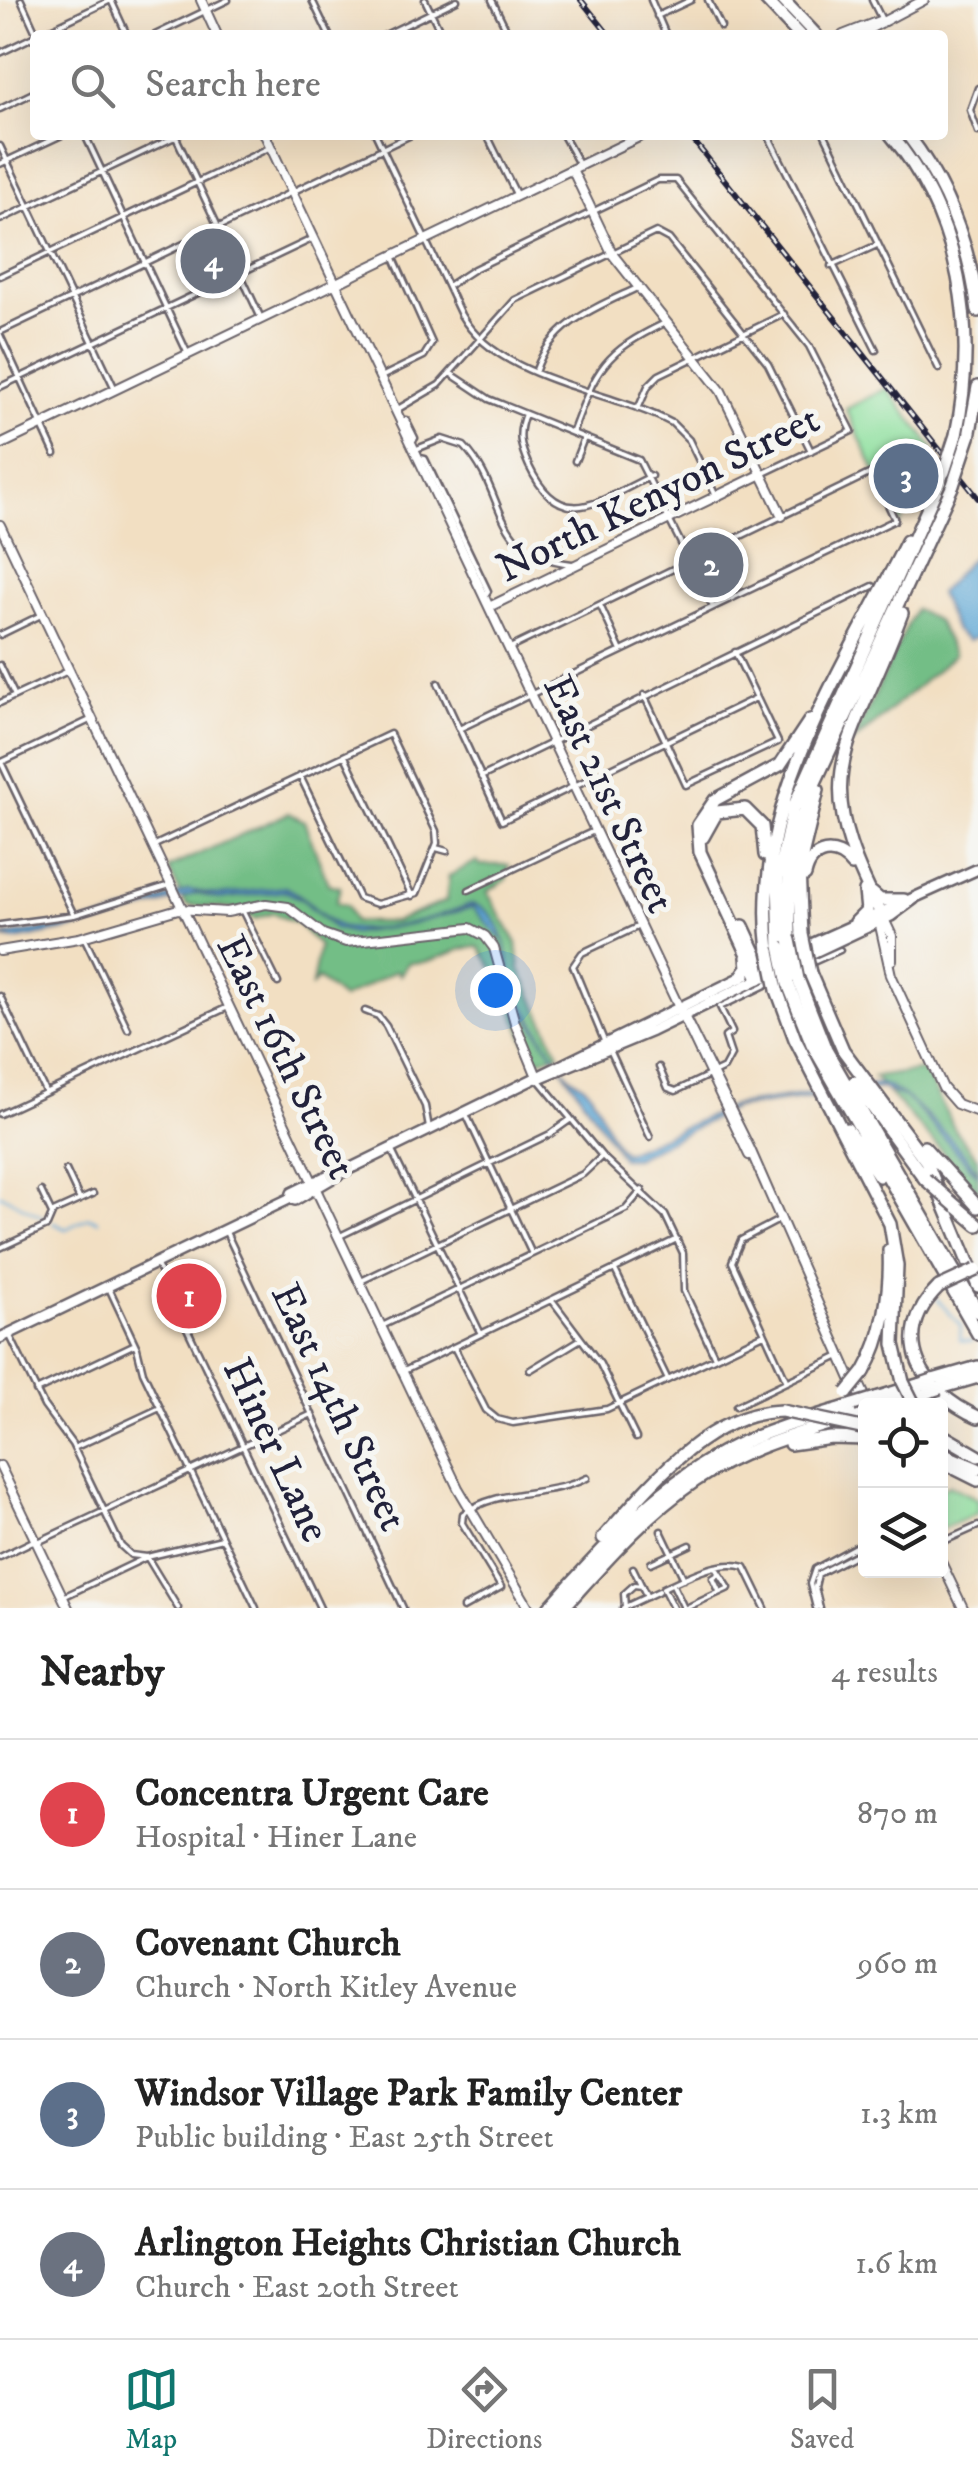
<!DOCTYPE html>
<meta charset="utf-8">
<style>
body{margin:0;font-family:"IM FELL DW Pica",serif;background:#f6f6f6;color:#222}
.controls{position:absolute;right:30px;bottom:30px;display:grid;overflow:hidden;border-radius:10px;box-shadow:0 10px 40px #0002}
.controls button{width:90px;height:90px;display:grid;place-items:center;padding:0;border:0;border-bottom:2px solid #e0e0e0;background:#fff;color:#222;font:50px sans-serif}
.you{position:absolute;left:495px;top:990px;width:35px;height:35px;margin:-25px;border:8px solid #fff;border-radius:50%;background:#1a73e8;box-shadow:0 0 0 15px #1a73e833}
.badge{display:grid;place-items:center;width:65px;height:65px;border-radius:50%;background:#0f766e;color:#fff;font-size:32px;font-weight:700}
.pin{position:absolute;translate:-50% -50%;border:5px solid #fff;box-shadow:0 2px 10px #0006}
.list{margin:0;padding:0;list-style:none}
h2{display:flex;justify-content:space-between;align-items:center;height:130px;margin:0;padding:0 40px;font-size:42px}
h2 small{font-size:32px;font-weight:400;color:#767676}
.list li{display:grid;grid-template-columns:65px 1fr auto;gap:30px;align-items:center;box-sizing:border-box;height:150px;padding:0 40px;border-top:2px solid #e0e0e0}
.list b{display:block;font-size:38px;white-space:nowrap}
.list p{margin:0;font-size:32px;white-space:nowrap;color:#767676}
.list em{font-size:32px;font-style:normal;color:#767676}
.icon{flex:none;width:55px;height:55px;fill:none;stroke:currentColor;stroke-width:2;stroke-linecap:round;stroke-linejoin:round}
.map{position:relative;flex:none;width:978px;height:1608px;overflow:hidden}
.search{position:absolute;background:#fff;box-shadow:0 10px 40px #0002;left:30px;right:30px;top:30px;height:110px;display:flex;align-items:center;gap:25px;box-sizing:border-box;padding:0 35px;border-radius:10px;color:#767676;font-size:38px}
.sheet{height:730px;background:#fff}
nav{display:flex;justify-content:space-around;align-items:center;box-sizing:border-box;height:140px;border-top:2px solid #e0e0e0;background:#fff;font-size:28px;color:#767676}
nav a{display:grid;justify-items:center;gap:5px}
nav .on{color:#0f766e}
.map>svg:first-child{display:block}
.green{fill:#8fe09f;stroke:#58816d;stroke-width:2.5}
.forest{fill:#73be86;stroke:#4a7060;stroke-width:2.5}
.water{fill:#5ea7d5;stroke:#406488;stroke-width:2.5}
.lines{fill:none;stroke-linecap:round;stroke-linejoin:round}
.stream{stroke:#5ea7d5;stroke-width:2.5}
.street-casing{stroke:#6b646a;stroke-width:9}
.secondary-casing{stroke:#6b646a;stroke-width:12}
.primary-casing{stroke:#6b646a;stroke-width:14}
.highway-casing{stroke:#6b646a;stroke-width:16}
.street{stroke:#fff;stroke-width:4}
.secondary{stroke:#fff;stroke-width:8}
.primary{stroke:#fff;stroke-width:9}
.highway{stroke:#fff;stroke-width:11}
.rail-casing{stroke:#22223b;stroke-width:6}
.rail{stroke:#f6f6f2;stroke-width:2.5;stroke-dasharray:8;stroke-linecap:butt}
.highway-bridge-casing{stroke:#6b646a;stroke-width:16;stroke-linecap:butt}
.highway-bridge{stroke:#fff;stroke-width:11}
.labels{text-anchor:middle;stroke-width:10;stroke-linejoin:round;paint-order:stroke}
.street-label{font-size:42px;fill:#22223b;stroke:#f6f6f2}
</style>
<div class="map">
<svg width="978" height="1608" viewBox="0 0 978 1608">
<rect width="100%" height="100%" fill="#f6f6f2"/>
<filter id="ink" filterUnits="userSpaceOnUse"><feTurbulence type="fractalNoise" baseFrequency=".01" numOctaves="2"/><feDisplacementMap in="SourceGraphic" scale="20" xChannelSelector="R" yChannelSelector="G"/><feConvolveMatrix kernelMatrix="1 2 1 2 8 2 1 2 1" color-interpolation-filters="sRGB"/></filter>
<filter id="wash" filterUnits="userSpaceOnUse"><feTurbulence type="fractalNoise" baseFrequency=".0048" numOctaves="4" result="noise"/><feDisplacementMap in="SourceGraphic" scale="40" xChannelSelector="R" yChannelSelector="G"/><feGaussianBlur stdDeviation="2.25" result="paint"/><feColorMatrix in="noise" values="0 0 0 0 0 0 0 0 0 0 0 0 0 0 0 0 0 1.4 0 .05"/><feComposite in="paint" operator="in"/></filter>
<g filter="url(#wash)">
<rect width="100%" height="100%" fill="#f2dfc2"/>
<path class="green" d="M 887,388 L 933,448 L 900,524 L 846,409 Z
M 949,1485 L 978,1499 L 978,1513 L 941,1529 L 941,1489 Z"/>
<path class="forest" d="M 915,609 L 937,621 L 954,655 L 852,743 Z
M 289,813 L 304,821 L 328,884 L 340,887 L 336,903 L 347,905 L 354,922 L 394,922 L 446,901 L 449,876 L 477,861 L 480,865 L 509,865 L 506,880 L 487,892 L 517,943 L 520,969 L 559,1054 L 534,1061 L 499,978 L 479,947 C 453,946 435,966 409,962 L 400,975 L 397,970 L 342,999 L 318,979 L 312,985 L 319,946 L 298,924 L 273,913 L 255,919 L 234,909 L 186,905 L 168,868 Z
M 924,1070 L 957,1133 L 978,1159 L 978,1191 L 874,1077 Z"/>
<path class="water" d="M 978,551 L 978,637 L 968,641 L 955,631 L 939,593 Z
M 285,887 C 306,895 316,914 335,924 C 367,940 440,917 471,904 C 504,910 506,955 513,980 C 519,997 555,1062 567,1073 C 575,1081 584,1084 591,1093 C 603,1113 607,1137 624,1153 L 735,1105 L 880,1084 C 902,1087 973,1157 978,1175 L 908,1099 L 881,1088 L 735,1108 L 634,1158 L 622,1158 L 529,1018 L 512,984 L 504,942 L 473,907 L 408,925 L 353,933 L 334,928 L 302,899 L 285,891 L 219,899 L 197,893 L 105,922 L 15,940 L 0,937 L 108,918 L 189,890 L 219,895 Z"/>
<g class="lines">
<path class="stream" d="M 0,1194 L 46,1219
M 53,1223 L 66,1229 L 89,1217 L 98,1221
M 937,1299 L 961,1326 L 960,1340 L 972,1341"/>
</g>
</g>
<g filter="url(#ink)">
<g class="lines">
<g class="street-casing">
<path id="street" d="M 21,0 L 37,35
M 111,0 L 127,35
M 312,0 L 329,35
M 425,0 L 442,35
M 492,0 L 509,35
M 651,0 L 666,35
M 708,0 L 721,27
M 872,0 L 882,20
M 657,16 L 691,0
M 38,35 L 111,0
M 155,35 L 228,0
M 385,35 L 457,0
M 0,53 L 35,36
M 978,88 L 970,110 L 978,132
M 0,109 L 35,92
M 85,135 L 187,352
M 175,135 L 260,316
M 376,135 L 461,315 C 499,381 608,389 672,423 L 689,440 L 716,496
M 487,135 L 516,194
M 563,135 L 580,166
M 768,135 L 876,350
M 825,135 L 939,369
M 0,146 L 115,389
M 0,164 L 62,135
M 0,220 L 179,135
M 831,266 L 877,245
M 0,276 L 271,147
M 448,286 L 474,269 L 658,180 L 676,180 L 809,346 L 852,431 L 764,473
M 0,332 L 411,135
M 0,335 L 55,454
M 536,370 C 552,323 595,308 637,288
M 450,373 L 489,399 L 639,460 L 713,607
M 379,378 L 424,356 L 432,343 L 393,256
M 0,387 L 312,239
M 398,409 L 439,385 L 515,300 L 656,232 L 669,239 L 768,364 L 811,451
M 638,409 L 648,386 L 659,375 L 784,314
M 525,414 C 517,434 520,446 529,466 C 561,534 599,501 651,476
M 399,420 L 406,420 L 415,438 L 410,443
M 573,431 C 596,369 604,352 665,323
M 414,450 L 442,439 L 464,446 C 509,493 488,555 572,564
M 420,458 L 425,459 L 488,591 L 484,597
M 575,461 L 584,438
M 600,605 L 621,651
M 0,635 L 41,615
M 0,665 L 15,696
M 438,683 L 502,821 L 756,698
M 644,695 L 686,785 L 778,742 L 735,652
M 0,703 L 68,671
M 459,729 L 895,520 L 873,472 L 510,648
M 345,756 L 412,896
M 1,762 L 74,915
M 0,763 L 90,720
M 300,776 L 359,898 L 377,904 L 417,893 L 437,843 L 436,831 L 390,734
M 481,777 L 873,586
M 155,845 L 390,734
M 436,848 L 447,851
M 469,890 L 596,830
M 242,910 L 278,983
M 0,925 L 74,915 L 170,885
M 84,937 L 128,1029
M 809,964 L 840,950
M 0,996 L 45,1091
M 365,1011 L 378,1016 L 386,1026 L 425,1106 L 429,1128
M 605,1043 L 573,966 L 582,953 L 637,927
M 610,1050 L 650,1137
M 659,1067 L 668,1088 L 676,1091 L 724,1068 L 731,1055 L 725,1037 L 732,1032 L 720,1007 L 774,981
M 538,1079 L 602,1156 L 665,1215 L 683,1253 L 684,1291 L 715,1357
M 0,1114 L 226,1008
M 466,1114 L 532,1254
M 391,1149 L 481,1334
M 66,1170 L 80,1200
M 41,1191 L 52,1214
M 779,1220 L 741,1240 L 732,1262 L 787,1382
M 226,1232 L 403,1608
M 340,1236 L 550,1134 L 571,1119
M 0,1248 L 47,1226 L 53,1212 L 93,1194
M 157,1265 L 320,1608
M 615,1270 L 668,1380
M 361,1281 L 583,1174 L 600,1158
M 108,1286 L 137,1348 L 143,1372 L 256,1608
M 552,1300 L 600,1364 L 636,1438
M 382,1326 L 626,1209 L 642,1190
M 10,1336 L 44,1406 L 72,1444 L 121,1546 L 131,1555 L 147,1557 L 178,1608
M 454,1347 L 486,1410 L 497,1419 L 513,1423 L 607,1409 L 764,1334
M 530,1370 L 581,1339
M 404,1371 L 677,1239
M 36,1391 L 135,1344
M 736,1406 L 840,1356
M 74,1448 L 160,1408
M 661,1531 L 684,1579
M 40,1541 L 312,1414
M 940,1543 L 978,1526
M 0,1557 L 35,1540
M 651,1563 L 690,1545
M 633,1568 L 647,1597
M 718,1575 L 713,1578 L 719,1591
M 673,1585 L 684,1608
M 63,1597 L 147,1557 L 222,1539
M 625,1607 L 624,1594 L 634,1585 L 642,1586
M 463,1608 L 501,1587 L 462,1523 L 463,1514 C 500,1487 547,1498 587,1478
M 623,1608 L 659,1591
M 673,1608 L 663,1588 C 687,1577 719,1559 745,1567 L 765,1608
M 686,1608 L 729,1588 L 716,1568
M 816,1608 L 810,1584 L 815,1569 L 866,1541
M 820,1608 L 815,1587 L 818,1574 L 866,1549"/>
</g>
<g class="secondary-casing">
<path id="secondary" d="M 201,0 L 217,35
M 843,35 L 879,21
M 858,35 L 924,0
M 265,135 L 749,1155
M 572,169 L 613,255 L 721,391 L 782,516
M 334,285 L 358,273
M 0,445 L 643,135
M 0,525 L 458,1488 L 529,1608
M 489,607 L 762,474
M 884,919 L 892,936 L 892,960
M 879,921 L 891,975 L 943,1088 L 957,1104 L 978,1112
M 0,951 L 79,938 L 178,909 L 227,912 L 266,904 L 288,907 L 323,934 L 346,942 L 470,928 L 485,936 L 494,948 L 515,1023 L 538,1079
M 684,1016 L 750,1149 L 863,1406
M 856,1377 L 869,1405
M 0,1466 L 68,1608
M 940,1560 L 963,1608"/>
</g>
<g class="primary-casing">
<path id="primary" d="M 787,955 L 978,869
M 802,958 L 891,916 L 914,899
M 541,1077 L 652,1031 L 761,978
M 291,1198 L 295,1200 L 341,1173 L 746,975
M 0,1338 L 291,1198 L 292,1193 L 337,1171 L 341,1173"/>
</g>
<g class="highway-casing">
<path id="highway" d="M 766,0 L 799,35
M 783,0 L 816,35
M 891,135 C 961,218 978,331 956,435
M 908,135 C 947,186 970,247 978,311
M 969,437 L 978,387
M 703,837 L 717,812 L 745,809 L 762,826 L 765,855
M 805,875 C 811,848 836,845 852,865
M 872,893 L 880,900 L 904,900
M 884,919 C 804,770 849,755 902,613
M 856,922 L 867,911 L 865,891
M 743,926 L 766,976
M 802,934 L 799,869 L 818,790
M 790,940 L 789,870 L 806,802 L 953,485
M 780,946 L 778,878 L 793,808 L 944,472
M 769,951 C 750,802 844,668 907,541
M 810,973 L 843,1050 L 926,1161 L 978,1286
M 741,977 L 748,967 L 747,957
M 759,978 L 700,852 L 698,825 L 715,800 L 780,765 L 810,720
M 798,979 L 826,1050 L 978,1312
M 788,984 L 812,1044 L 978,1334
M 777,990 L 795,1039 L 890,1224 L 897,1266 L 894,1344 L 903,1382
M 854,1082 L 925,1179
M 847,1129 L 879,1176
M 924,1147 L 978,1207
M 957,1207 L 978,1225
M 939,1287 C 887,1338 923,1393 978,1417
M 864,1372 C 884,1338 891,1289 889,1250
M 933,1380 L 978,1367
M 940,1388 L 978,1377
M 876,1398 L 921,1384
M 887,1406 L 928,1392
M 940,1434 L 978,1456
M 790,1444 L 831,1438 L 866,1439
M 940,1453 L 978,1469
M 940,1461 L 978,1480
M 603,1538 C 649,1486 706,1413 782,1411
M 549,1608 C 605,1546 659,1483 735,1446 C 773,1428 814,1417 853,1405
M 563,1608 C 604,1563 644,1516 695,1481 C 746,1446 808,1431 866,1412"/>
</g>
<use href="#street" class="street"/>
<use href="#secondary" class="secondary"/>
<use href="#primary" class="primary"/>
<use href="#highway" class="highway"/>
<g class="rail-casing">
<path id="rail" d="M 581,0 L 609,35
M 689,135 L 978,498"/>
</g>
<use href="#rail" class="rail"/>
<g class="highway-bridge-casing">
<path id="highway-bridge" d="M 944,472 L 956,435
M 953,485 L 969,437
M 802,934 L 810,973
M 790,940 L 798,979
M 780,946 L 788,984
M 769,951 L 777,990
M 925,1179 L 957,1207
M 939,1287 L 976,1270
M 903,1382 L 914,1404
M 921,1384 L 933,1380
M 928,1392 L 940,1388
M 847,1393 L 864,1372
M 853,1405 L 876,1398
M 782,1411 L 866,1429"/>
</g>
<use href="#highway-bridge" class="highway-bridge"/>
</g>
</g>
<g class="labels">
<g class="street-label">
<text transform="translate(657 492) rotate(-26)" y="15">North Kenyon Street</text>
<text transform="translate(611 793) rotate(65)" y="15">East 21st Street</text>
<text transform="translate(288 1056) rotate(64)" y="15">East 16th Street</text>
<text transform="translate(341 1406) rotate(65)" y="15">East 14th Street</text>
<text transform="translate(278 1449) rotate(65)" y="15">Hiner Lane</text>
</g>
</g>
</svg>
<div class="controls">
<button><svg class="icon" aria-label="locate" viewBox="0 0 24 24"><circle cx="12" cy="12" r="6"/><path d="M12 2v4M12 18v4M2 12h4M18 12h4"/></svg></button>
<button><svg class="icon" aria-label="layers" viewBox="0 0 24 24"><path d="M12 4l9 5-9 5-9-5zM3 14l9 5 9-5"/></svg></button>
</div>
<div class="you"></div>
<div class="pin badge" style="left:189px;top:1296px;background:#e0444e">1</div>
<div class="pin badge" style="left:711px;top:565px;background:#6b7280">2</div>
<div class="pin badge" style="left:906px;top:476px;background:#5c6f8a">3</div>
<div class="pin badge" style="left:213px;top:261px;background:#6b7280">4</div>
<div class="search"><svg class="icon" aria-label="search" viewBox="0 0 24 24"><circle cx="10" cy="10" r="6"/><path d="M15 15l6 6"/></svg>Search here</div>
</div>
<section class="sheet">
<h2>Nearby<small>4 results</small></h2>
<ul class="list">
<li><span class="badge" style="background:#e0444e">1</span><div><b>Concentra Urgent Care</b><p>Hospital · Hiner Lane</p></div><em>870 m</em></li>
<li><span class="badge" style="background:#6b7280">2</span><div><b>Covenant Church</b><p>Church · North Kitley Avenue</p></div><em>960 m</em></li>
<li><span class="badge" style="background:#5c6f8a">3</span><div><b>Windsor Village Park Family Center</b><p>Public building · East 25th Street</p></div><em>1.3 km</em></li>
<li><span class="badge" style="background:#6b7280">4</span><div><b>Arlington Heights Christian Church</b><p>Church · East 20th Street</p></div><em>1.6 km</em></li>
</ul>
</section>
<nav>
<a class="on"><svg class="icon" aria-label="map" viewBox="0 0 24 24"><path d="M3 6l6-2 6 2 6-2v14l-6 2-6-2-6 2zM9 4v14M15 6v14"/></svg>Map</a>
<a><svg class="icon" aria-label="directions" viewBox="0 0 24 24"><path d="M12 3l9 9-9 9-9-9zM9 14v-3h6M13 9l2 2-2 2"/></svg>Directions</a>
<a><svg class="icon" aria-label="saved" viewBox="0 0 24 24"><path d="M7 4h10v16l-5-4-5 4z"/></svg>Saved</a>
</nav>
